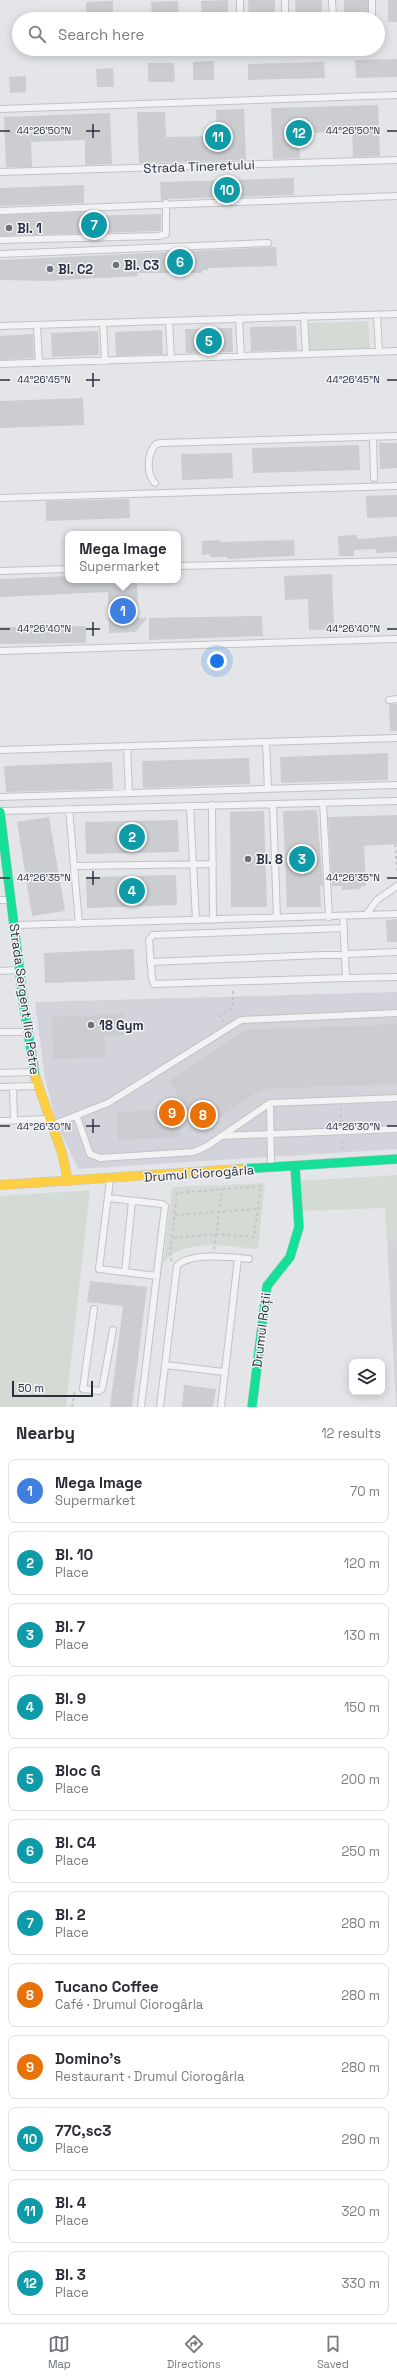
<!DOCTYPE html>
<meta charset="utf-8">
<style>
body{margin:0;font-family:"Space Grotesk",sans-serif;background:#f2f2f3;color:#2b2b33}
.controls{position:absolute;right:12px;bottom:12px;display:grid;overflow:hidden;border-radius:8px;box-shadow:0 2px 10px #0003}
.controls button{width:36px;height:36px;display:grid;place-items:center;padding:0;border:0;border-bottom:1px solid #e1e1e2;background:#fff;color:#2b2b33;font:20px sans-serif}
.scale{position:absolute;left:12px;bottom:10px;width:81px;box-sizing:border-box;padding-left:4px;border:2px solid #2b3041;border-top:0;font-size:11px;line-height:14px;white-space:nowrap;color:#2b3041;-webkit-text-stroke:3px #f2f3f7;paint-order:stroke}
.you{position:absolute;left:217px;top:661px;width:14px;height:14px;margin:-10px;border:3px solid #fff;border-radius:50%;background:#1a73e8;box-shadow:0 0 0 6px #1a73e833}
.badge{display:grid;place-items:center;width:26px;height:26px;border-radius:50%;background:#6c6f7b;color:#fff;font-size:13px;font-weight:700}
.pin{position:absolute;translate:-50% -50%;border:2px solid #fff;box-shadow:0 1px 4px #0006}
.popup{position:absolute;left:65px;top:531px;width:116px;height:52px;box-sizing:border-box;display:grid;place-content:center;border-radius:8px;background:#fff;filter:drop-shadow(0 1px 3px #0005);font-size:13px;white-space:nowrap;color:#7c7c81}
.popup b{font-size:15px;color:#2b2b33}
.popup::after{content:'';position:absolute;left:50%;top:100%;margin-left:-8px;border:8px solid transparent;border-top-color:#fff}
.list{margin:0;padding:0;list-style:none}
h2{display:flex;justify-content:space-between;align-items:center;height:52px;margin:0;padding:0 16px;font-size:17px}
h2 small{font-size:13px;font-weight:400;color:#7c7c81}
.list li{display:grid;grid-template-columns:26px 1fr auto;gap:12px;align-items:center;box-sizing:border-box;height:64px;margin:0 8px 8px;padding:0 8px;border:1px solid #e1e1e2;border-radius:8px}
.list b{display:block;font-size:15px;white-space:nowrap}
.list p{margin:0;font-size:13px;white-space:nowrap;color:#7c7c81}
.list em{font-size:13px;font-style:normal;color:#7c7c81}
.icon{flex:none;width:22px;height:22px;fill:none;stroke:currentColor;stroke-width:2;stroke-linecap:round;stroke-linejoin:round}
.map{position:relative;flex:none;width:397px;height:1407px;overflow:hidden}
.search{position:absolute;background:#fff;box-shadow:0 2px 10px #0003;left:12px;right:12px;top:12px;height:44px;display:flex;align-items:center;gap:10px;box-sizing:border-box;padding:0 14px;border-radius:22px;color:#7c7c81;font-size:15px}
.sheet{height:916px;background:#fff}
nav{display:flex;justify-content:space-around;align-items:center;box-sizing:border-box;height:56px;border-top:1px solid #e1e1e2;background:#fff;font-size:11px;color:#7c7c81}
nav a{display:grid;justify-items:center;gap:2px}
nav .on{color:#6c6f7b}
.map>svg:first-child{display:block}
.built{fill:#d3d4db}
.green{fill:#d4dbd4}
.building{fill:#cccdd0}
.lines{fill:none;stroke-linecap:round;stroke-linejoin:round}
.lane-casing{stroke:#c2c3c6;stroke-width:8}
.fast-casing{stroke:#c2c3c6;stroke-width:10}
.slow-casing{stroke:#c2c3c6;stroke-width:10}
.path{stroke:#c5c6ca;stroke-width:2;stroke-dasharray:3 3;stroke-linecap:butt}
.lane{stroke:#f3f3f5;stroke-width:6}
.fast{stroke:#16e098;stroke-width:9}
.slow{stroke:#ffcf43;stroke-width:9}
.ticks{fill:none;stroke:#2b3041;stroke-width:1.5}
.poi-dot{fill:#6c6f7b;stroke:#f2f3f7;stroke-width:1.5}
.labels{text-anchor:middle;stroke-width:3;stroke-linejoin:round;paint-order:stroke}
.street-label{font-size:13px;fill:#2b3041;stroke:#f2f3f7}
.poi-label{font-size:13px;font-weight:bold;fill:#2b3041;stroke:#f2f3f7;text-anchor:start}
.ticks-label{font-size:10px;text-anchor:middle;fill:#2b3041;stroke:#f2f3f7;stroke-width:3;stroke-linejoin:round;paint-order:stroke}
</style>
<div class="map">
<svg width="397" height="1407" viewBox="0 0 397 1407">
<rect width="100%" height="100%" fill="#e4e5e8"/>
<path class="built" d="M 397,992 L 397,1149 L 78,1169 L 57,1124 L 45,1079 L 35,1002 Z
M 397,1240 L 397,1407 L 396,1407 L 387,1241 Z"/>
<path class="green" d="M 368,321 L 370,349 L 309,351 L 308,323 Z
M 397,1175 L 397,1240 L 387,1241 L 385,1208 L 300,1211 L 299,1181 Z
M 265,1183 L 258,1249 C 230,1246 180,1237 163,1264 L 172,1187 Z
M 90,1190 L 66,1407 L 0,1407 L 0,1196 Z"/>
<path class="building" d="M 228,0 L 228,19 L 202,19 L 201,1 Z
M 248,0 L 275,0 L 275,19 L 249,19 Z
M 295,0 L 322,0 L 322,19 L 296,19 Z
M 344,0 L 368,0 L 368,19 L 344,19 Z
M 388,0 L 397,0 L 397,22 L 388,22 Z
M 113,1 L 113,19 L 86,19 L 86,2 Z
M 178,1 L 179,19 L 152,19 L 151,2 Z
M 397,59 L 397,77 L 356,78 L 355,60 Z
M 214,61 L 214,80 L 193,80 L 193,62 Z
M 324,62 L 325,78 L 248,80 L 248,64 Z
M 148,63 L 174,63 L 175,82 L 148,82 Z
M 113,68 L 114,87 L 97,87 L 96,69 Z
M 26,76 L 26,92 L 10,93 L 9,77 Z
M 378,105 L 380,156 L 353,157 L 352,132 L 299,133 L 300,158 L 273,159 L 271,108 Z
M 244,109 L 246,160 L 139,163 L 137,112 L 165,112 L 166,137 L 217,136 L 216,110 Z
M 110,113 L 112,164 L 85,165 L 85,140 L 31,142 L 32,167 L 6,167 L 4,117 Z
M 294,178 L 294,195 L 166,199 L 161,200 L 160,182 Z
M 84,185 L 84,203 L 0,206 L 0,188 Z
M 85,212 L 85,216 L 161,214 L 161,231 L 0,236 L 0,215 Z
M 276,247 L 277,266 L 208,268 L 208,270 L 202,270 L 202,273 L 137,273 L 138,276 L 47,281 L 0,280 L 0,260 Z
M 296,326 L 297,350 L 251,351 L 250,327 Z
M 232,328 L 233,352 L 186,353 L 185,329 Z
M 162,330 L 163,354 L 116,356 L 115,332 Z
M 98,331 L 99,355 L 52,357 L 51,333 Z
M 33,334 L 34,358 L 0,360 L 0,336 Z
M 83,398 L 84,425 L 0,428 L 0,401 Z
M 379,443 L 397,443 L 397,468 L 380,469 Z
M 359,445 L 360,470 L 253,473 L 252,448 Z
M 232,453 L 233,478 L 182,480 L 181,454 Z
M 397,495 L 397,517 L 367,518 L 366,496 Z
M 129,499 L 130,518 L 46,521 L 46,501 Z
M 357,535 L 357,539 L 397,536 L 397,552 L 376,553 L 376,549 L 354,550 L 354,556 L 339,556 L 338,536 Z
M 220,540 L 221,542 L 294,540 L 295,556 L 227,559 L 227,557 L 210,557 L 210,554 L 202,555 L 202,541 Z
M 332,574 L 334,629 L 309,630 L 308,599 L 285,600 L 284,576 Z
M 68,576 L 68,580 L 137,580 L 138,618 L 147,618 L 136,632 L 109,633 L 108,592 L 0,597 L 0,579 Z
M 262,616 L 263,636 L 149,640 L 149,618 Z
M 86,626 L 86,643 L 0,644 L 0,627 Z
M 389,704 L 397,704 L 397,731 L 390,731 Z
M 388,753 L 388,780 L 281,783 L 280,757 Z
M 249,758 L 250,784 L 143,788 L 142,761 Z
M 112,762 L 113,789 L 6,792 L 4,766 Z
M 317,810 L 323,886 L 320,886 L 321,907 L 287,907 L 283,811 Z
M 264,811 L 267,907 L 231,907 L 230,812 Z
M 397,815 L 397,844 L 364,846 L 366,886 L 361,886 L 361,889 L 342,890 L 342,886 L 332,886 L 328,817 Z
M 49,817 L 65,911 L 32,916 L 17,822 Z
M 178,820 L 179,852 L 86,854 L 85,822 Z
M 176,875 L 177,905 L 87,908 L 86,877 Z
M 397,919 L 397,942 L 387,942 L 386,920 Z
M 134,949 L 135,980 L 45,983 L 44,953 Z
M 124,1014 L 125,1035 L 105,1036 L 105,1057 L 53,1059 L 52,1017 Z
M 397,1024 L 397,1084 L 262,1089 L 201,1130 L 169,1081 L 246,1030 Z
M 179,1109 L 180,1137 L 118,1140 L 117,1112 Z
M 90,1281 L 147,1287 L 132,1407 L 110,1407 L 123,1306 L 87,1302 Z
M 184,1385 L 216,1389 L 213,1407 L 182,1407 Z"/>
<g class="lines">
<g class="lane-casing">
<path id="lane" d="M 240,0 L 240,19
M 285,0 L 285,19
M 332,0 L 333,19
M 372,0 L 372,19
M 0,109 L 397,95
M 0,172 L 397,160
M 0,211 L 397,196
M 0,240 L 159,236 L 166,234 L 166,203
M 0,254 L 268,243
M 377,315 L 379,351
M 304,316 L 306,354
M 239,318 L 241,356
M 169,321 L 171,358
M 103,323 L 105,361
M 37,325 L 39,363
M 0,326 L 397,314
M 0,364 L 397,351
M 373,437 L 374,478
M 155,483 C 146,474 147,453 156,444 L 161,443 L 397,436
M 0,498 L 397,486
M 178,566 L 397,561
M 0,571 L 68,569
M 0,651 L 397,639
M 389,700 L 397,699
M 266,742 L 268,789
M 127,746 L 129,793
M 0,750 L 397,738
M 0,797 L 397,785
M 323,803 L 329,917
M 273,804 L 277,918
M 212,805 L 213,920
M 190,806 L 196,920
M 69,809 L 79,924
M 2,811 L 397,801
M 74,866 L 213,864
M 0,900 L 10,900
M 366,915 L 377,900 L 397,886
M 343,916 L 346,978 L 397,977
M 17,925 L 397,914
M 344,928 L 153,935 L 149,940 L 152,979 L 154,984 L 346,978
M 150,962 L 397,952
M 0,971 L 17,970
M 0,1032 L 25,1032
M 0,1073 L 32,1072
M 0,1087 L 36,1086
M 13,1087 L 14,1120
M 270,1103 L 271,1165
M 77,1117 L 90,1154 L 100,1158 L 194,1152 L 207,1146 L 270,1103 L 397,1098
M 0,1121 L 46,1119
M 52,1125 L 108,1103 L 241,1020 L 397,1013
M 221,1136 L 397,1129
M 110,1180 L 99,1269 L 157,1276
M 108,1198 L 162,1204 L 165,1206 L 141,1407
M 125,1272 L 132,1201
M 94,1309 L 83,1389 L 99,1391 L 102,1389 L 113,1330
M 165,1365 L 224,1372
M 160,1407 L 177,1266 C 189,1252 232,1257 249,1259
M 221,1407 L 238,1258"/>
</g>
<g class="fast-casing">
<path id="fast" d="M 0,812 L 24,1007 L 35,1076
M 241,1169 L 397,1159
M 252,1407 L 267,1286 L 290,1257 L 299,1227 L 295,1166"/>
</g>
<g class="slow-casing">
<path id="slow" d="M 35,1076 L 62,1153 L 68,1181
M 0,1185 L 241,1169"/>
</g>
<path class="path" d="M 395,844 L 397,871
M 224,1022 L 220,1016 L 233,1007 L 233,989
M 341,1108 L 341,1123
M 342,1140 L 342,1149
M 175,1215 L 257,1209
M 214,1249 L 222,1189
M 172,1261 L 170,1255 L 177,1193 L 261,1186 L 254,1237 L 216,1234 L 172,1238
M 72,1407 L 75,1390"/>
<use href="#lane" class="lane"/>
<use href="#fast" class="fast"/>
<use href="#slow" class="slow"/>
</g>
<path class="ticks" d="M 93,124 L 93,138M 0,131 L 10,131M 86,131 L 100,131M 387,131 L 397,131M 93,373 L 93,387M 0,380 L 10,380M 86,380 L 100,380M 387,380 L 397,380M 93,622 L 93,636M 0,629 L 10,629M 86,629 L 100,629M 387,629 L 397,629M 93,871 L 93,885M 0,878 L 10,878M 86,878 L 100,878M 387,878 L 397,878M 93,1119 L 93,1133M 0,1126 L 10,1126M 86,1126 L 100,1126M 387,1126 L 397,1126"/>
<g class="poi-dot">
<circle cx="9" cy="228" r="4"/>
<circle cx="116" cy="265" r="4"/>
<circle cx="50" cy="269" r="4"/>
<circle cx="248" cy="859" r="4"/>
<circle cx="91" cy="1025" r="4"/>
</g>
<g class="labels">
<g class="street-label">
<text transform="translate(199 166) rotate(-2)" y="5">Strada Tineretului</text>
<text transform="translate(25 999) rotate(82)" y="5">Strada Sergent Ilie Petre</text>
<text transform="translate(199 1173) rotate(-4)" y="5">Drumul Ciorogârla</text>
<text transform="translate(261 1330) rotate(-83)" y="5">Drumul Roții</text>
</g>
<g class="poi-label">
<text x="17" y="233">Bl. 1</text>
<text x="124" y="270">Bl. C3</text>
<text x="58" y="274">Bl. C2</text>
<text x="256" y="864">Bl. 8</text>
<text x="99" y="1030">18 Gym</text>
</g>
</g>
<g class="ticks-label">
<text x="44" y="134">44°26'50"N</text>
<text x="353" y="134">44°26'50"N</text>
<text x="44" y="383">44°26'45"N</text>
<text x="353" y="383">44°26'45"N</text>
<text x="44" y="632">44°26'40"N</text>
<text x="353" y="632">44°26'40"N</text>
<text x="44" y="881">44°26'35"N</text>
<text x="353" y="881">44°26'35"N</text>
<text x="44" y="1130">44°26'30"N</text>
<text x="353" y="1130">44°26'30"N</text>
</g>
</svg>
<div class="controls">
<button><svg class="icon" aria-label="layers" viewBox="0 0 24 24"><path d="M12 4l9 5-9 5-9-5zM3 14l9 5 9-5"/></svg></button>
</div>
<div class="scale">50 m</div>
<div class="you"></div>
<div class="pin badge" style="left:123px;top:611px;background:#3f7fe0">1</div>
<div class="popup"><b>Mega Image</b>Supermarket</div>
<div class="pin badge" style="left:132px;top:837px;background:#0f9aa8">2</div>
<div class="pin badge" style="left:302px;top:859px;background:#0f9aa8">3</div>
<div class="pin badge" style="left:132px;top:891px;background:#0f9aa8">4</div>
<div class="pin badge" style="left:209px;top:341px;background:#0f9aa8">5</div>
<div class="pin badge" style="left:180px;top:262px;background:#0f9aa8">6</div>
<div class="pin badge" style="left:94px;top:225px;background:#0f9aa8">7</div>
<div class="pin badge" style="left:203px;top:1115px;background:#e8710a">8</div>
<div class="pin badge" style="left:172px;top:1113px;background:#e8710a">9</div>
<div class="pin badge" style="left:227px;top:190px;background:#0f9aa8">10</div>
<div class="pin badge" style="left:218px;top:137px;background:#0f9aa8">11</div>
<div class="pin badge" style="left:299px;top:133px;background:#0f9aa8">12</div>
<div class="search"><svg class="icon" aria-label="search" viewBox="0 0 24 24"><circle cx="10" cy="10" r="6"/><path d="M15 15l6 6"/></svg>Search here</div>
</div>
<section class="sheet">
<h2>Nearby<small>12 results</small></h2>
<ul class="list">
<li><span class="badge" style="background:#3f7fe0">1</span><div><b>Mega Image</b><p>Supermarket</p></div><em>70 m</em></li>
<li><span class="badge" style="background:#0f9aa8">2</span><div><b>Bl. 10</b><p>Place</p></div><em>120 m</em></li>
<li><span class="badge" style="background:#0f9aa8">3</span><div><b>Bl. 7</b><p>Place</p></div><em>130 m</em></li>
<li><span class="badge" style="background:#0f9aa8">4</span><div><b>Bl. 9</b><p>Place</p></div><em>150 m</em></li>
<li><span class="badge" style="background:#0f9aa8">5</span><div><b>Bloc G</b><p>Place</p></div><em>200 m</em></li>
<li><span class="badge" style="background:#0f9aa8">6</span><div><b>Bl. C4</b><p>Place</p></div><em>250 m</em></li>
<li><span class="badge" style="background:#0f9aa8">7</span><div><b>Bl. 2</b><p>Place</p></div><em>280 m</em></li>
<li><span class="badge" style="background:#e8710a">8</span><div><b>Tucano Coffee</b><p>Café · Drumul Ciorogârla</p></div><em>280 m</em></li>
<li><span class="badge" style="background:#e8710a">9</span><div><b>Domino's</b><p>Restaurant · Drumul Ciorogârla</p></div><em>280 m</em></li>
<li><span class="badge" style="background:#0f9aa8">10</span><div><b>77C,sc3</b><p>Place</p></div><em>290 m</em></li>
<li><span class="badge" style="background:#0f9aa8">11</span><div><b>Bl. 4</b><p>Place</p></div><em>320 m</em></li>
<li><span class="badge" style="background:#0f9aa8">12</span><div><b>Bl. 3</b><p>Place</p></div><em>330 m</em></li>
</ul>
</section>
<nav>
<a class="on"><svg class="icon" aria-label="map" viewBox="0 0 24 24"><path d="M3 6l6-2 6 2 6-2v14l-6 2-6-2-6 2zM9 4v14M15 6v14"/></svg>Map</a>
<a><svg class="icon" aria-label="directions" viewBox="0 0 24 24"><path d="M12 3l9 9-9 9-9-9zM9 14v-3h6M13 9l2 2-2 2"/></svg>Directions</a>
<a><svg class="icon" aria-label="saved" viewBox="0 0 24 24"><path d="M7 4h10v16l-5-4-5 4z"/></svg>Saved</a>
</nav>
